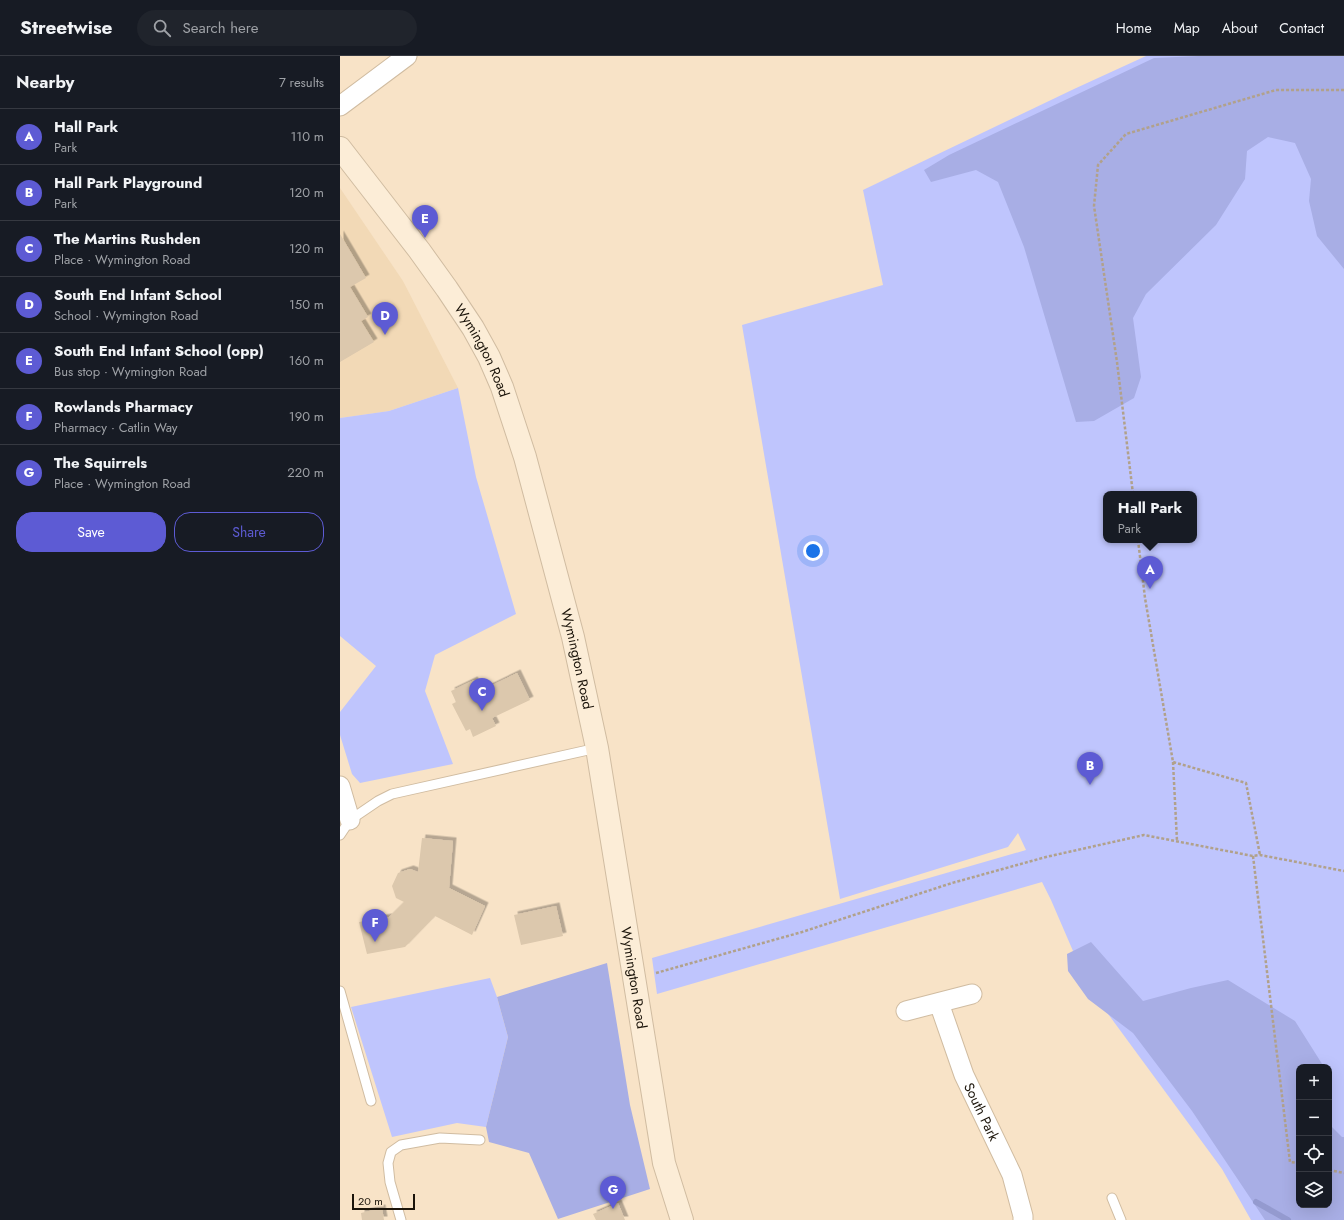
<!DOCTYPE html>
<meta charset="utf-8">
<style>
body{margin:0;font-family:Jost,sans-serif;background:#20242c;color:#f1f3f6}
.controls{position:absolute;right:12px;bottom:12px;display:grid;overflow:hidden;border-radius:8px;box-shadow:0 4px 16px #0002}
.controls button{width:36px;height:36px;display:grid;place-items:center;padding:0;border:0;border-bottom:1px solid #363941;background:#171b24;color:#f1f3f6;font:20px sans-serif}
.scale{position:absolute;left:12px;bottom:10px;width:63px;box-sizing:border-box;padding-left:4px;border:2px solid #1b140a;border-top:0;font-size:11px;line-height:14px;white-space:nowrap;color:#1b140a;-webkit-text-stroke:3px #f8e3c7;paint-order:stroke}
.you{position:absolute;left:473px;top:495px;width:14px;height:14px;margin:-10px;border:3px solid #fff;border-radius:50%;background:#1a73e8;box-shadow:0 0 0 6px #1a73e833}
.badge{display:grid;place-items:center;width:26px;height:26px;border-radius:50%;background:#5d5bd4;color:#fff;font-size:13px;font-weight:700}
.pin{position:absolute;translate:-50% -33px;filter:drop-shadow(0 1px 2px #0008)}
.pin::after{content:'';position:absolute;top:21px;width:14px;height:12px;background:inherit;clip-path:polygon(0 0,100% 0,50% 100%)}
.popup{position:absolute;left:763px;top:435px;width:94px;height:52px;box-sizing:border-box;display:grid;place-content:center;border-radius:8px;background:#171b24;filter:drop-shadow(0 1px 3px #0005);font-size:13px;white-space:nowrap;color:#9ea1a6}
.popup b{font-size:15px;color:#f1f3f6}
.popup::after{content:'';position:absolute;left:50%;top:100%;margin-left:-8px;border:8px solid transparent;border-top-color:#171b24}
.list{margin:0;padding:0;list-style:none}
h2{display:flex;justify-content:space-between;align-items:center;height:52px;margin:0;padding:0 16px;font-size:17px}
h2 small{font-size:13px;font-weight:400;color:#9ea1a6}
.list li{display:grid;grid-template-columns:26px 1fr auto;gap:12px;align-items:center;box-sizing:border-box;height:56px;padding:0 16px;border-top:1px solid #363941}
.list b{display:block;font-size:15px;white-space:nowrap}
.list p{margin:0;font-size:13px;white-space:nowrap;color:#9ea1a6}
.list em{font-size:13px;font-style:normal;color:#9ea1a6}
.actions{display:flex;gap:8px;padding:12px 16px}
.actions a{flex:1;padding:9px 0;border:1px solid #5d5bd4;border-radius:16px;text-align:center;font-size:14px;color:#5d5bd4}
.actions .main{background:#5d5bd4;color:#fff}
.icon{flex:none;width:22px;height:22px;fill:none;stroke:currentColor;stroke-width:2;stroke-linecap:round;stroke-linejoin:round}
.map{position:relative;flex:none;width:1004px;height:1164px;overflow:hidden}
header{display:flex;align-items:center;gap:24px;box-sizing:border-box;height:56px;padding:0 20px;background:#171b24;border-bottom:1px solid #363941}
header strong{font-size:19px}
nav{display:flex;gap:22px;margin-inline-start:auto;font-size:14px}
.search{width:280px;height:36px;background:#20242c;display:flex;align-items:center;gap:10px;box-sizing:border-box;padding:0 14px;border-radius:22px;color:#9ea1a6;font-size:15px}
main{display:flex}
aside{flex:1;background:#171b24}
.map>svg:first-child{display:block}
.built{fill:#f2d9b6}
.green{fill:#bfc5fd;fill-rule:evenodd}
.forest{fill:#a8aee5}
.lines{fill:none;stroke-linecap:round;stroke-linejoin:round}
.stream{stroke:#949acf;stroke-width:6}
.building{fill:#dcc8ad;filter:url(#shadow)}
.lane-casing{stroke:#d0bca1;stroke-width:11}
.street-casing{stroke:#d0bca1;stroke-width:21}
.secondary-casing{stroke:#d0bca1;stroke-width:24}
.path{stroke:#b1a18b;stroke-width:2.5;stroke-dasharray:3 2;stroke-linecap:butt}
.lane{stroke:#fff;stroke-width:9}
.street{stroke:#fff;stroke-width:19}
.secondary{stroke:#fcedd7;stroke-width:22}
.labels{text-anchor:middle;stroke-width:3;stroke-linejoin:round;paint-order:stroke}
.street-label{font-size:14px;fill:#1b140a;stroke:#f8e3c7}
</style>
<header>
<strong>Streetwise</strong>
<div class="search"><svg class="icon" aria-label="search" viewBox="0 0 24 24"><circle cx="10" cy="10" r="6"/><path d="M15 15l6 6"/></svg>Search here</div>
<nav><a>Home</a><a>Map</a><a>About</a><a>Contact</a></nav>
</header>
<main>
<aside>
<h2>Nearby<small>7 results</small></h2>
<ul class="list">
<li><span class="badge">A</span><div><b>Hall Park</b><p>Park</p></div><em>110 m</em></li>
<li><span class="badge">B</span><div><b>Hall Park Playground</b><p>Park</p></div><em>120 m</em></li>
<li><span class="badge">C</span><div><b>The Martins Rushden</b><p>Place · Wymington Road</p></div><em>120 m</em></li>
<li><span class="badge">D</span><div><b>South End Infant School</b><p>School · Wymington Road</p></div><em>150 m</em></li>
<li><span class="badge">E</span><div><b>South End Infant School (opp)</b><p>Bus stop · Wymington Road</p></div><em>160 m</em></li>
<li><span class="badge">F</span><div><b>Rowlands Pharmacy</b><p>Pharmacy · Catlin Way</p></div><em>190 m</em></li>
<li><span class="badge">G</span><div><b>The Squirrels</b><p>Place · Wymington Road</p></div><em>220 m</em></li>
</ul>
<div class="actions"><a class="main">Save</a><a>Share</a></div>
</aside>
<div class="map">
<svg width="1004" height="1164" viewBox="0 0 1004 1164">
<defs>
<filter id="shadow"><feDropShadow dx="3.5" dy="-3.5" stdDeviation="0" flood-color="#0004"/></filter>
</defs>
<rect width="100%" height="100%" fill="#f8e3c7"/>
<path class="built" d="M 0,132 L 63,225 L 118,332 L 49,355 L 0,362 Z"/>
<path class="green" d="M 806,0 L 1004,0 L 1004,1164 L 911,1164 L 882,1113 L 749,932 L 711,844 L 702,826 L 317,938 L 312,902 L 686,794 L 678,777 L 668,791 L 500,843 L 402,269 L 543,229 L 523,134 L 734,33 ZM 766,438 L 854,438 L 854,484 L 766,484 ZM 959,1011 L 989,1011 L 989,1149 L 959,1149 Z
M 118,332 L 136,421 L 176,558 L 95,599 L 85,635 L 113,708 L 20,727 L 12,718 L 0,679 L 0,656 L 36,610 L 0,580 L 0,362 L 49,355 Z
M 150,922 L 157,941 L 168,981 L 146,1071 L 117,1067 L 52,1081 L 11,951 Z"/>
<path class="forest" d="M 859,0 L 1004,0 L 1004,213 L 977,180 L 969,145 L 971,123 L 955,87 L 928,81 L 907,95 L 905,123 L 876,169 L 806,238 L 793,262 L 801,321 L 794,342 L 754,365 L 736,366 L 684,191 L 658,126 L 636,114 L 591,126 L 584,114 L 609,99 L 814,2 Z
M 751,886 L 803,945 L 851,932 L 888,924 L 955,965 L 984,1011 L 959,1011 L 959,1149 L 989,1149 L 989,1068 L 1002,1081 L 1004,1081 L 1004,1164 L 925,1164 L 852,1055 L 793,977 L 748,943 L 728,915 L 727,898 Z
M 267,907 L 290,1049 L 310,1133 L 218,1163 L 189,1097 L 149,1086 L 146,1071 L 168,981 L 157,941 Z"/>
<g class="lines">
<path class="stream" d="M 916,1146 L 948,1164"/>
</g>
<path class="building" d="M 0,178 L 26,222 L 10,231 L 28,261 L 21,265 L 34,286 L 0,306 Z
M 177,617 L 190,644 L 152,662 L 156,670 L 133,681 L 130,673 L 126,675 L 112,648 L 116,646 L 111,635 L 134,624 L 140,635 Z
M 82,782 L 113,785 L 109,832 L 145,850 L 132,879 L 95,860 L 65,891 L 27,898 L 19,866 L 49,861 L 64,846 L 56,842 L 52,830 L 58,817 L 70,813 L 78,816 Z
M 216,850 L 223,880 L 181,889 L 174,859 Z
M 278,1147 L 285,1164 L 256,1164 L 253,1158 Z
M 42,1152 L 44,1164 L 22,1164 L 21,1157 Z"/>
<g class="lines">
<g class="lane-casing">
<path id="lane" d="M 0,779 L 10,764 L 38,745 L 52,738 L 257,692
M 0,935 L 31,1045
M 772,1142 L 781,1164
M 61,1164 L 50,1126 L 48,1107 L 51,1096 L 61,1089 L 100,1082 L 140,1084"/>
</g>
<g class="street-casing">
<g id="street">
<path d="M 0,50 L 67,0"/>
<path d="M 0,730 L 10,764"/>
<path id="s1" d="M 599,947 L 624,1019 L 672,1119 L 683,1160 L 683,1164"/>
<path d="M 566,955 L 632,938"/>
</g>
</g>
<g class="secondary-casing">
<g id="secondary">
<path id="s2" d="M 0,92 L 79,194 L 107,233 L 133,272 L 149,301 L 162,331 L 185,401 L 233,581 L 257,692 L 324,1107 L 342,1164"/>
</g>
</g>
<path class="path" d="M 793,438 L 777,306 L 754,150 L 758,109 L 786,78 L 936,34 L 1004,34
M 798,484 L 805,542 L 833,706 L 906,727 L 920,799
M 833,706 L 837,785
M 913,800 L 950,1106 L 959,1107
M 316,917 L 462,876 L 612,827 L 706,801 L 804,779 L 913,800 L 920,799 L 1004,815
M 989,1114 L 1004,1117"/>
<use href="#lane" class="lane"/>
<use href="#street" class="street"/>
<use href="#secondary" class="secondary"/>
</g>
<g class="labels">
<g class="street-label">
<text dy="5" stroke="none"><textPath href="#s2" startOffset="248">Wymington Road</textPath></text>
<text dy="5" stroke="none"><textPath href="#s2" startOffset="572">Wymington Road</textPath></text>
<text dy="5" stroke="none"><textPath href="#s2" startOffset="896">Wymington Road</textPath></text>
<text dy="5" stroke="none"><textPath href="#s1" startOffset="117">South Park</textPath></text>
</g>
</g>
</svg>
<div class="controls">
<button>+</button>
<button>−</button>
<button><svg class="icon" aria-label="locate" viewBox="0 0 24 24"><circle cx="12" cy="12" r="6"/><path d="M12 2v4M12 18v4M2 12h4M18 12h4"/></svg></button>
<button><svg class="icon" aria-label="layers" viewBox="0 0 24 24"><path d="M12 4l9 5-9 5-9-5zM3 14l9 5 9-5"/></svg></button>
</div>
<div class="scale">20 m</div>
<div class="you"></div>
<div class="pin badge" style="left:810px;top:533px">A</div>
<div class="popup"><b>Hall Park</b>Park</div>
<div class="pin badge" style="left:750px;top:729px">B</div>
<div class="pin badge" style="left:142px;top:655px">C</div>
<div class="pin badge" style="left:45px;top:279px">D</div>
<div class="pin badge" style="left:85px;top:182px">E</div>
<div class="pin badge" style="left:35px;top:886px">F</div>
<div class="pin badge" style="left:273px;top:1153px">G</div>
</div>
</main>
